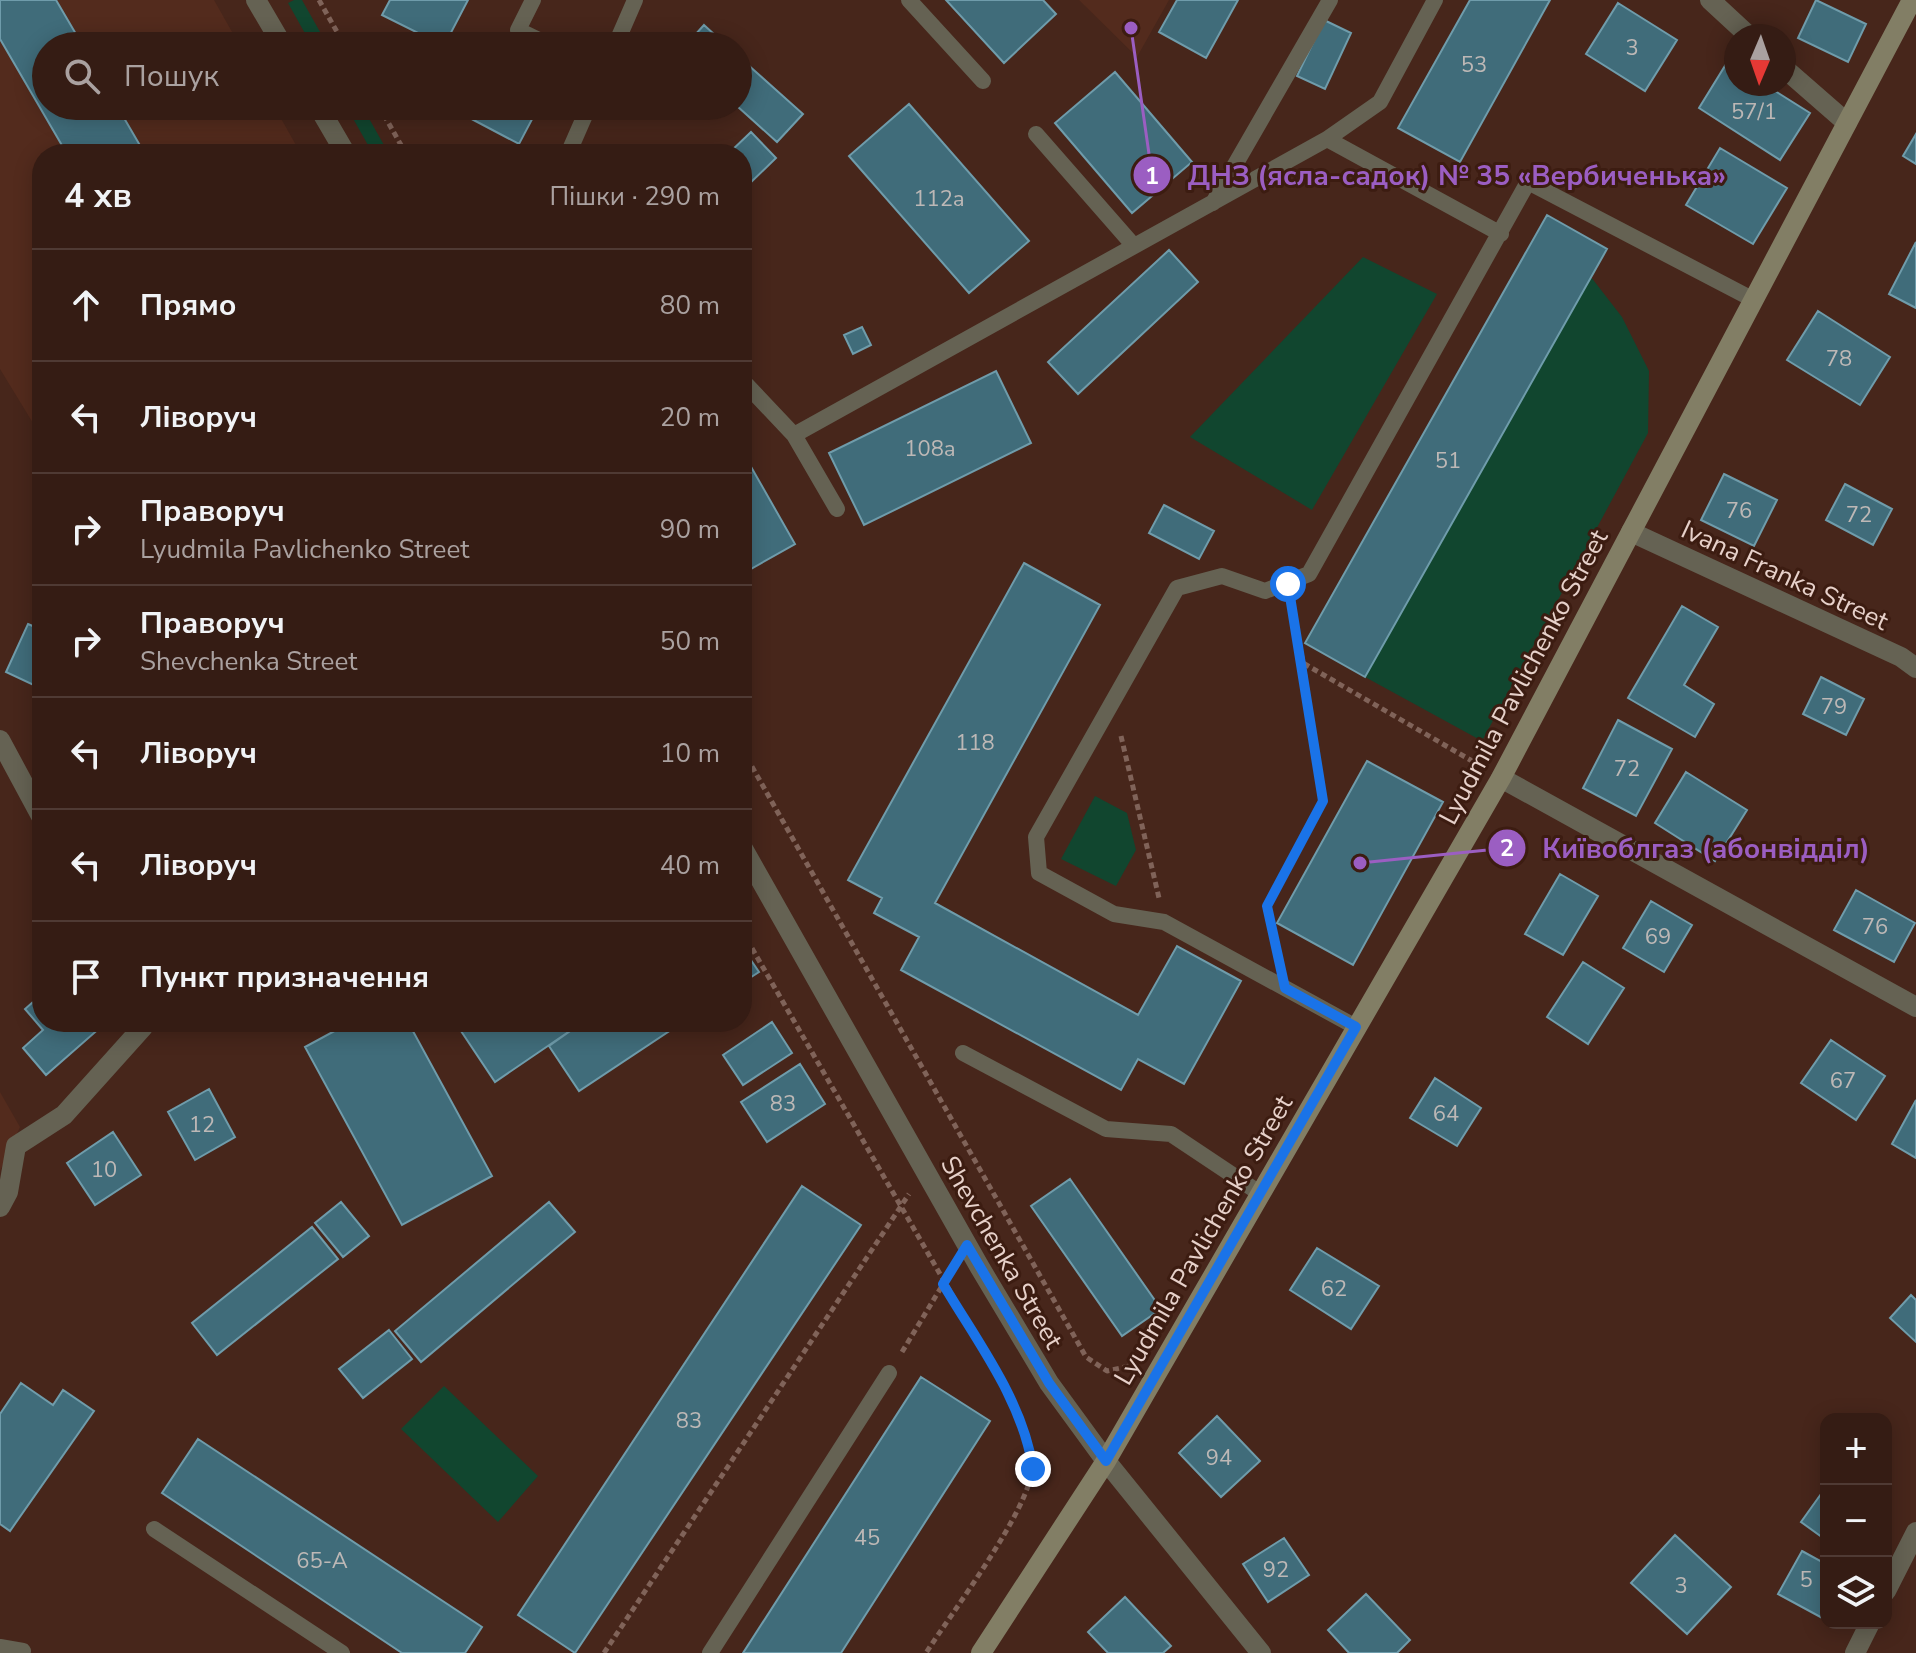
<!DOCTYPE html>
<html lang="uk">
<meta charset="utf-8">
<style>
body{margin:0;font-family:"Nunito Sans",sans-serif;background:#402922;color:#f1f3f6}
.controls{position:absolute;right:24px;bottom:24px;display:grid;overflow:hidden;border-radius:16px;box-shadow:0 4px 20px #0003}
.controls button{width:72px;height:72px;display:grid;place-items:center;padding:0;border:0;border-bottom:2px solid #4f3a34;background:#351c14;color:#f1f3f6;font:40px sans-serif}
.compass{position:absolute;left:1724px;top:24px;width:72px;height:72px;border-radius:50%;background:#351c14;box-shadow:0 4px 20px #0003;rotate:182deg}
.stop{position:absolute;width:24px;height:24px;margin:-18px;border:6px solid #1a73e8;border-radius:50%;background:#fff}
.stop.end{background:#1a73e8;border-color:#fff;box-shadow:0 2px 8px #0008}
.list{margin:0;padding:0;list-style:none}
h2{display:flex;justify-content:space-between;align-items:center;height:104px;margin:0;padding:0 32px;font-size:34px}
h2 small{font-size:26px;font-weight:400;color:#aaa1a0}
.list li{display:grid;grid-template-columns:52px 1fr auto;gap:24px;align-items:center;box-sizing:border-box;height:112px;padding:0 32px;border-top:2px solid #4f3a34}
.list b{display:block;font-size:30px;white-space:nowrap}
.list p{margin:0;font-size:26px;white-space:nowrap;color:#aaa1a0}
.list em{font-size:26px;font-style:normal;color:#aaa1a0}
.icon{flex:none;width:44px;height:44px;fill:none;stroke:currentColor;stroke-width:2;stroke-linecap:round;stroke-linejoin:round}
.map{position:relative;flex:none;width:1916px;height:1653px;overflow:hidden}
.search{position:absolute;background:#351c14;box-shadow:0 4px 20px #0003;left:32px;top:32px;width:720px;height:88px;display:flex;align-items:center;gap:20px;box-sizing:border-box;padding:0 28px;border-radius:44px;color:#aaa1a0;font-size:30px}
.panel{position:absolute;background:#351c14;box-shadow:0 4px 20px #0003;left:32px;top:144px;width:720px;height:888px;border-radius:32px}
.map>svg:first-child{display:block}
.built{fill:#532b1d}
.green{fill:#11462f}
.building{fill:#406c7a;stroke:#6f9cab;stroke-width:2}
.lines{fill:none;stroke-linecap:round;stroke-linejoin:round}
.path{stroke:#806359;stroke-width:5;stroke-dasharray:6 4;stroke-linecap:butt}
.service{stroke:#656253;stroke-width:16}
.minor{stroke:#656253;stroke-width:20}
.tertiary{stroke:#656253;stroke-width:20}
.secondary{stroke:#827e65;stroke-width:20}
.route{stroke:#1a73e8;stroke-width:10}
.labels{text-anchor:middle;stroke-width:6;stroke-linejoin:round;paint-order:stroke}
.number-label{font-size:22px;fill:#bdb8b6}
.street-label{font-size:26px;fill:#e7d1ca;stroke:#3c1c11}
.leader{fill:none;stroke:#9b5ec2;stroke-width:3}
.callout-dot{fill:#9b5ec2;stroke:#3c1c11;stroke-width:3}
.mark-label{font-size:24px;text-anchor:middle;font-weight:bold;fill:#fff}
.callout-label{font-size:28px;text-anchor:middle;font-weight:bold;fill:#9b5ec2;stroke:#3c1c11;stroke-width:6;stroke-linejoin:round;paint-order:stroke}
</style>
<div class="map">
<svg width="1916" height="1653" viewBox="0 0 1916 1653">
<rect width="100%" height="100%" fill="#47261b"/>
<path class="built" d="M 0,0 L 214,0 L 240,46 L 46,46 L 46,106 L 274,106 L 301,154 L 42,154 L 42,424 L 36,428 L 0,369 Z
M 1079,0 L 1169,0 L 1137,57 Z
M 0,1092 L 20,1127 L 0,1171 Z"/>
<path class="green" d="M 294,0 L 302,0 L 328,46 L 312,46 L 288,3 Z
M 346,106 L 362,106 L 389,154 L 373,154 Z
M 1363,257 L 1437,294 L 1312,510 L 1190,437 Z
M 1591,277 L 1622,317 L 1649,371 L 1648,433 L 1482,741 L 1365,677 Z
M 1095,796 L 1127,813 L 1136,850 L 1116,886 L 1061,859 Z
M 444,1386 L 538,1476 L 498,1522 L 401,1429 Z"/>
<path class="building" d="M 0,0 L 56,0 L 83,46 L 46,46 L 46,106 L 117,106 L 145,154 L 67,154 L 0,39 Z
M 390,0 L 468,0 L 444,46 L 382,15 Z
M 946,0 L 1043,0 L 1056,14 L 1004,63 Z
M 1177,0 L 1238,0 L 1206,58 L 1159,32 Z
M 1470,0 L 1550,0 L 1460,162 L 1398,128 Z
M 1816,0 L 1866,24 L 1848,62 L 1798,38 Z
M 1618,3 L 1677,40 L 1645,91 L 1586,54 Z
M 1324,20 L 1351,33 L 1325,89 L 1297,76 Z
M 704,25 L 727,46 L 685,46 Z
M 415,32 L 443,46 L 407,46 Z
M 738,56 L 803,114 L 777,142 L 737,106 Z
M 1728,61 L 1736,66 L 1736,84 L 1764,84 L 1810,113 L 1780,160 L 1699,108 Z
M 1115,72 L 1192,162 L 1132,213 L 1055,123 Z
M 909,104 L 1029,241 L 969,293 L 849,156 Z
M 447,106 L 539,106 L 519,144 Z
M 751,132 L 776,158 L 747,186 L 742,180 L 742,154 L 728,154 Z
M 1916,134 L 1916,164 L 1903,156 Z
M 1720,148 L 1787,188 L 1753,244 L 1686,205 Z
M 1547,215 L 1607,249 L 1365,677 L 1305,643 Z
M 1916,242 L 1916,308 L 1889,294 Z
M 1169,250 L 1198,282 L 1078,394 L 1048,362 Z
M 1818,311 L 1890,357 L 1860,405 L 1787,360 Z
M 862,327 L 871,345 L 853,354 L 844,335 Z
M 996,371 L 1031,443 L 864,525 L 829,453 Z
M 742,451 L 795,544 L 742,574 Z
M 1724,474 L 1777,500 L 1754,546 L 1701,520 Z
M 1845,484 L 1892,509 L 1873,545 L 1826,520 Z
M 1164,505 L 1214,531 L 1199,559 L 1149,533 Z
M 1024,563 L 1100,605 L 935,903 L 1138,1015 L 1177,946 L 1241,981 L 1184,1084 L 1138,1059 L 1121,1090 L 901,970 L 919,937 L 874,913 L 882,898 L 848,880 Z
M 1682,606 L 1718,627 L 1684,685 L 1714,704 L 1695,737 L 1628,698 Z
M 28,624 L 42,630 L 40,688 L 6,672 Z
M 1821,677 L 1864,699 L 1846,735 L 1803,714 Z
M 1618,720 L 1672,749 L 1636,816 L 1583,788 Z
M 1367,761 L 1443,802 L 1353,965 L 1277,923 Z
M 1686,772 L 1747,810 L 1715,861 L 1655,823 Z
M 1560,874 L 1598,896 L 1563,955 L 1525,934 Z
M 1856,890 L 1915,923 L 1894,962 L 1834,930 Z
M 1651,901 L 1692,925 L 1664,972 L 1623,948 Z
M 742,947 L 759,972 L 742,983 Z
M 1583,962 L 1624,988 L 1588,1044 L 1547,1017 Z
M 42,994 L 42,1022 L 97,1022 L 101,1027 L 46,1075 L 23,1048 L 43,1030 L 25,1009 Z
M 351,1022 L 408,1022 L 492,1176 L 402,1225 L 305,1047 Z
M 455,1022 L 583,1022 L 495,1082 Z
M 583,1022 L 683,1022 L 579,1091 L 549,1046 Z
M 772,1022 L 792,1053 L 743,1085 L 723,1055 Z
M 1831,1040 L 1885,1076 L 1856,1120 L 1801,1083 Z
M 800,1064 L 825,1104 L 767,1142 L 741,1102 Z
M 1435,1078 L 1481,1108 L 1457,1146 L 1410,1118 Z
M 209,1089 L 235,1137 L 195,1160 L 168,1112 Z
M 1916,1100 L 1916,1158 L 1892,1144 Z
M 113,1132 L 141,1175 L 95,1205 L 67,1163 Z
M 1070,1179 L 1161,1309 L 1122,1336 L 1031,1206 Z
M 802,1186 L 861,1225 L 575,1653 L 518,1615 Z
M 341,1202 L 369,1236 L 343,1257 L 315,1223 Z
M 549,1202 L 575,1232 L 421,1362 L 395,1331 Z
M 312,1227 L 338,1259 L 217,1355 L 192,1323 Z
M 1317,1248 L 1379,1286 L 1351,1329 L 1290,1290 Z
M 1911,1295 L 1916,1300 L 1916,1342 L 1890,1318 Z
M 389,1330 L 412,1359 L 363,1398 L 339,1369 Z
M 921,1377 L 990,1421 L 841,1653 L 743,1653 Z
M 21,1383 L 53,1405 L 63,1390 L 94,1411 L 10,1531 L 0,1524 L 0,1414 Z
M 1217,1416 L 1260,1461 L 1221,1497 L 1179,1453 Z
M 198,1439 L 482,1627 L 465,1653 L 402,1653 L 162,1493 Z
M 1826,1487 L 1826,1540 L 1801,1522 Z
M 1675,1535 L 1731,1587 L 1687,1634 L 1631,1583 Z
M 1284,1538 L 1309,1575 L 1268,1602 L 1243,1564 Z
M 1802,1551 L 1826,1564 L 1826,1620 L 1778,1594 Z
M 1366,1594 L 1410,1640 L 1397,1653 L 1349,1653 L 1328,1630 Z
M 1125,1597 L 1171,1646 L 1163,1653 L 1108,1653 L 1088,1632 Z"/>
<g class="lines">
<path class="path" d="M 319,0 L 345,46
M 379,106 L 406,154
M 1292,605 L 1303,663 L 1479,765
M 1121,736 L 1159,898
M 742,749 L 1086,1357 L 1107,1371 L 1130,1366
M 742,931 L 1011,1397 C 1021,1420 1033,1442 1032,1467 C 1032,1507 950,1615 926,1653
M 1278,954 L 1267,906 L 1323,801 L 1303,663
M 902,1352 L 951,1271
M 604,1653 L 909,1194"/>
<path class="service" d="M 533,0 L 518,30 L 551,46
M 909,0 L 983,81
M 615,46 L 635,0
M 1036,134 L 1134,246
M 1327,139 L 1501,234
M 568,154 L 589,106
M 1213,203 L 1330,0
M 742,380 L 794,435 L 837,509
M 794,435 L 1327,139 L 1380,102 L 1435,0
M 1356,1027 L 1164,922 L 1114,914 L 1039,873 L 1036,837 L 1177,588 L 1222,576 L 1265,591 L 1309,574 L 1528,182 L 1754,300
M 963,1053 L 1106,1129 L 1171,1134 L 1261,1194
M 154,1529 L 342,1653
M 0,1647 L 23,1651
M 710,1653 L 889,1373"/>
<path class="minor" d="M 1710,0 L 1749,36
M 1784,68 L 1847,123
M 1631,532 L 1901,657 L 1916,668
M 0,740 L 42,818
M 1501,778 L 1916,1007
M 0,1207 L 8,1192 L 16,1146 L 64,1115 L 143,1027 L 141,1022
M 1886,1591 L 1916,1532
M 1855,1653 L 1870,1623"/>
<path class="tertiary" d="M 256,0 L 283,46
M 318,106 L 346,154
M 742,847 L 979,1266 L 1049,1383 L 1106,1461 L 1261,1653"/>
<path class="secondary" d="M 981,1653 L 1106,1461 L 1501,778 L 1912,0"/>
</g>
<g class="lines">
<path class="route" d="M 1033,1469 C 1023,1401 978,1343 943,1284 L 967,1245 L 1049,1383 L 1106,1461 L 1356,1027 L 1285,988 L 1267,906 L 1323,801 L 1288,584"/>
</g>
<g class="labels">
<g class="number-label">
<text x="1632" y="55">3</text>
<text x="1474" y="72">53</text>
<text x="1754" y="119">57/1</text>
<text x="939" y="206">112а</text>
<text x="1839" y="366">78</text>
<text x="930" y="456">108а</text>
<text x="1448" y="468">51</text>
<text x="1739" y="518">76</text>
<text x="1859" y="522">72</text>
<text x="1834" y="714">79</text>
<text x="975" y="750">118</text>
<text x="1627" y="776">72</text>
<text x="1875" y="934">76</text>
<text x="1658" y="944">69</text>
<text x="1843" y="1088">67</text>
<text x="783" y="1111">83</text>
<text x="1446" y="1121">64</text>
<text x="202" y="1132">12</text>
<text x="104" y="1177">10</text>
<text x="1334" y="1296">62</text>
<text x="689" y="1428">83</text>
<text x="1219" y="1465">94</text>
<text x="867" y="1545">45</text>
<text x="322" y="1568">65-А</text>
<text x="1276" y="1577">92</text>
<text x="1806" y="1587">5</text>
<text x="1681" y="1593">3</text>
</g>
<g class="street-label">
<text transform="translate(1785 575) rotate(25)" y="9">Ivana Franka Street</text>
<text transform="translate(1523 677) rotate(-62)" y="9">Lyudmila Pavlichenko Street</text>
<text transform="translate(1203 1240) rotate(-60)" y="9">Lyudmila Pavlichenko Street</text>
<text transform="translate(1002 1252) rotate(60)" y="9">Shevchenka Street</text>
</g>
</g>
<path class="leader" d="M1131 28L1152 175M1360 863L1507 848"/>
<g class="callout-dot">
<circle cx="1131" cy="28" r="8"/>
<circle cx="1360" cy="863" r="8"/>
<circle cx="1152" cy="175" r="20"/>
<circle cx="1507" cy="848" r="20"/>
</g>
<g class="mark-label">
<text x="1152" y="184">1</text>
<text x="1507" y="856">2</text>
</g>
<g class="callout-label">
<text x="1457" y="185">ДНЗ (ясла-садок) № 35 «Вербиченька»</text>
<text x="1706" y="858">Київоблгаз (абонвідділ)</text>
</g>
</svg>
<div class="controls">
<button>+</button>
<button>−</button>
<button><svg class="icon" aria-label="layers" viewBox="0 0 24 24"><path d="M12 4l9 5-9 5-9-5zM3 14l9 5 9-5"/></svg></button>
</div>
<svg class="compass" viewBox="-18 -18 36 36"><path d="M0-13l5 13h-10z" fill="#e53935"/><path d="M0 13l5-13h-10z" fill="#aaa1a0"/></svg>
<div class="stop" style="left:1288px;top:584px"></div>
<div class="stop end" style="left:1033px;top:1469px"></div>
<div class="search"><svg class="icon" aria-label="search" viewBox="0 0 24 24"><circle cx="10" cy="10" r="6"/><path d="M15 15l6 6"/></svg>Пошук</div>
<section class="panel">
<h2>4 хв<small>Пішки · 290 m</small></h2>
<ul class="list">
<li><svg class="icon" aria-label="ahead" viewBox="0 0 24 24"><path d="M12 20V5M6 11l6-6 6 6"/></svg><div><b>Прямо</b></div><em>80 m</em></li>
<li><svg class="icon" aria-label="left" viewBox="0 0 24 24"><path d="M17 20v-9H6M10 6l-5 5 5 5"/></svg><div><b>Ліворуч</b></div><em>20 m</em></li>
<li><svg class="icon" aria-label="right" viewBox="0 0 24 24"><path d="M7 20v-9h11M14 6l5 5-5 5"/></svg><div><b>Праворуч</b><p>Lyudmila Pavlichenko Street</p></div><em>90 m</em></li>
<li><svg class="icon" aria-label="right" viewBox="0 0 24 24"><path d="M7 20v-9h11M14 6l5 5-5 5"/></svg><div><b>Праворуч</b><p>Shevchenka Street</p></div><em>50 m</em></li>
<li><svg class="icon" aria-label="left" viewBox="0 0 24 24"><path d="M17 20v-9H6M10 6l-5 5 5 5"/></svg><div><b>Ліворуч</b></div><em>10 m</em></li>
<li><svg class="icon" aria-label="left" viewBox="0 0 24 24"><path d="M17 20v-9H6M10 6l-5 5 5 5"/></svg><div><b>Ліворуч</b></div><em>40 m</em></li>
<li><svg class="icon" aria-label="arrive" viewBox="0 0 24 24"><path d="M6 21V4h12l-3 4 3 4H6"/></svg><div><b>Пункт призначення</b></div></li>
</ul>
</section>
</div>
